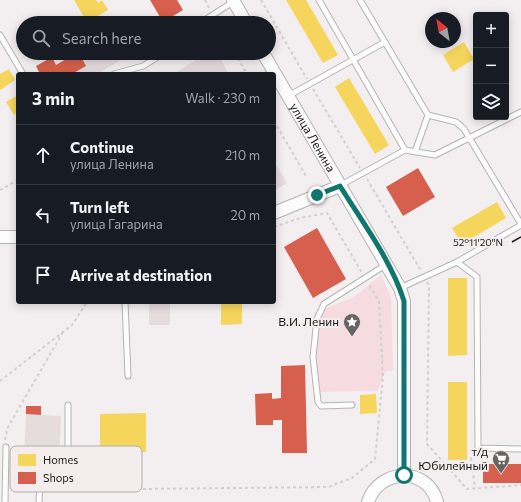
<!DOCTYPE html>
<meta charset="utf-8">
<style>
body{margin:0;font-family:Commissioner,sans-serif;background:#20242c;color:#f1f3f6}
.controls{position:absolute;right:12px;top:12px;display:grid;overflow:hidden;border-radius:4px;box-shadow:0 2px 10px #0003}
.controls button{width:36px;height:36px;display:grid;place-items:center;padding:0;border:0;border-bottom:1px solid #363941;background:#171b24;color:#f1f3f6;font:20px sans-serif}
.compass{position:absolute;left:425px;top:12px;width:36px;height:36px;border-radius:50%;background:#171b24;box-shadow:0 2px 10px #0003;rotate:329deg}
.stop{position:absolute;width:12px;height:12px;margin:-9px;border:3px solid #0f766e;border-radius:50%;background:#fff}
.stop.end{background:#0f766e;border-color:#fff;box-shadow:0 1px 4px #0008}
.list{margin:0;padding:0;list-style:none}
h2{display:flex;justify-content:space-between;align-items:center;height:52px;margin:0;padding:0 16px;font-size:17px}
h2 small{font-size:13px;font-weight:400;color:#9ea1a6}
.list li{display:grid;grid-template-columns:26px 1fr auto;gap:12px;align-items:center;box-sizing:border-box;height:60px;padding:0 16px;border-top:1px solid #363941}
.list b{display:block;font-size:15px;white-space:nowrap}
.list p{margin:0;font-size:13px;white-space:nowrap;color:#9ea1a6}
.list em{font-size:13px;font-style:normal;color:#9ea1a6}
.icon{flex:none;width:22px;height:22px;fill:none;stroke:currentColor;stroke-width:2;stroke-linecap:round;stroke-linejoin:round}
.map{position:relative;flex:none;width:521px;height:502px;overflow:hidden}
.search{position:absolute;background:#171b24;box-shadow:0 2px 10px #0003;left:16px;top:16px;width:260px;height:44px;display:flex;align-items:center;gap:10px;box-sizing:border-box;padding:0 14px;border-radius:22px;color:#9ea1a6;font-size:15px}
.panel{position:absolute;background:#171b24;box-shadow:0 2px 10px #0003;left:16px;top:72px;width:260px;height:232px;border-radius:4px}
.map>svg:first-child{display:block}
.built{fill:#e7dcdd}
.green{fill:#f6dce1}
.homes{fill:#f6d55c}
.shops{fill:#d6604d}
.lines{fill:none;stroke-linecap:round;stroke-linejoin:round}
.service-casing{stroke:#b6b3b4;stroke-width:7}
.tertiary-casing{stroke:#b6b3b4;stroke-width:14}
.path{stroke:#d1cfd0;stroke-width:2;stroke-dasharray:3 3;stroke-linecap:butt}
.service{stroke:#fdfcfd;stroke-width:5}
.tertiary{stroke:#fdfcfd;stroke-width:12}
.route{stroke:#0f766e;stroke-width:5}
.ticks{fill:none;stroke:#1c1919;stroke-width:1.5}
.labels{text-anchor:middle;stroke-width:4;stroke-linejoin:round;paint-order:stroke}
.street-label{font-size:12px;fill:#1c1919;stroke:#f4edee}
.poi-label{font-size:12px;fill:#1c1919;stroke:#f4edee;text-anchor:end}
.key{fill:#f4edee;stroke:#b3adae;stroke-width:1}
.key-label{font-size:11px;fill:#1c1919}
.ticks-label{font-size:10px;text-anchor:middle;fill:#1c1919;stroke:#f4edee;stroke-width:4;stroke-linejoin:round;paint-order:stroke}
</style>
<div class="map">
<svg width="521" height="502" viewBox="0 0 521 502">
<rect width="100%" height="100%" fill="#f3eeef"/>
<path class="built" d="M 96,53 L 133,53 L 97,74 L 72,74 L 86,66 L 83,61 Z
M 207,53 L 217,53 L 229,74 L 173,74 Z
M 274,161 L 287,183 L 274,191 Z
M 149,302 L 170,302 L 170,325 L 149,325 Z
M 26,414 L 61,416 L 59,461 L 24,460 Z"/>
<path class="green" d="M 381,275 L 391,298 L 393,370 L 385,372 L 378,391 L 319,392 L 314,313 L 354,297 Z"/>
<path class="homes" d="M 74,0 L 96,0 L 98,3 L 102,0 L 108,10 L 87,22 Z
M 286,0 L 306,0 L 338,55 L 323,63 Z
M 464,42 L 474,59 L 453,72 L 443,55 Z
M 9,69 L 15,80 L 0,90 L 0,74 Z
M 349,78 L 389,145 L 375,154 L 335,87 Z
M 18,95 L 18,112 L 14,115 L 6,102 Z
M 497,202 L 506,218 L 462,244 L 452,228 Z
M 448,278 L 467,278 L 467,355 L 448,356 Z
M 221,302 L 242,302 L 242,324 L 221,325 Z
M 448,382 L 467,382 L 467,460 L 448,460 Z
M 376,394 L 377,413 L 360,414 L 360,395 Z
M 146,413 L 146,452 L 100,452 L 100,414 Z"/>
<path class="shops" d="M 150,0 L 177,0 L 183,10 L 163,22 Z
M 76,53 L 79,53 L 86,66 L 72,74 L 40,74 L 36,66 L 52,57 L 56,65 Z
M 418,168 L 435,197 L 403,216 L 386,187 Z
M 317,228 L 346,279 L 313,298 L 284,247 Z
M 305,365 L 307,453 L 282,453 L 282,420 L 273,420 L 273,425 L 256,425 L 255,394 L 272,393 L 272,399 L 281,398 L 281,366 Z
M 26,406 L 41,406 L 41,415 L 26,414 Z
M 483,464 L 521,464 L 521,483 L 483,483 Z"/>
<g class="lines">
<g class="service-casing">
<path id="service" d="M 319,0 L 405,150
M 360,0 L 428,115 L 415,152
M 200,23 L 233,2
M 0,35 L 23,74
M 114,74 L 143,66 L 164,53
M 288,96 L 385,42
M 428,115 L 456,122 L 464,129 L 521,224
M 341,185 L 405,150 L 435,155 L 521,112
M 457,262 L 521,225
M 400,288 L 457,262 L 477,277 L 478,448 L 521,449
M 125,302 L 128,376
M 352,405 L 321,406 L 318,402 L 313,357 L 317,319 L 324,304 L 387,264
M 5,502 L 6,447
M 39,502 C 39,488 42,476 56,469 C 63,466 65,467 68,460 L 68,405"/>
</g>
<g class="tertiary-casing">
<g id="tertiary">
<path d="M 233,0 L 246,23"/>
<path id="s1" d="M 263,53 L 400,288 L 404,301 L 404,475"/>
<path d="M 274,213 L 340,186"/>
<path d="M 0,237 L 18,237"/>
<path d="M 368,502 C 379,468 428,466 437,502"/>
</g>
</g>
<path class="path" d="M 205,0 L 209,8
M 261,0 L 307,79
M 235,53 L 247,74
M 313,89 L 360,168
M 274,121 L 306,176
M 367,179 L 421,271
M 0,190 L 18,180
M 274,227 L 300,218 L 327,213 L 362,273
M 427,282 L 429,286 L 427,444 L 467,489 L 521,485
M 0,381 L 72,325 L 87,302
M 5,440 L 8,427 L 63,332
M 475,453 L 471,458 L 475,488
M 11,490 L 33,490
M 47,490 L 328,487 L 352,478 L 375,459 L 383,376 L 379,301 L 368,283"/>
<use href="#service" class="service"/>
<use href="#tertiary" class="tertiary"/>
</g>
<g class="lines">
<path class="route" d="M 317,195 L 340,186 C 363,223 391,260 404,301 L 404,475"/>
</g>
<path class="ticks" d="M 512,242 L 521,237"/>
<defs>
<g id="sight-pin" transform="scale(0.9)"><path d="M0 17L-7.5 6A9.5 9.5 0 1 1 7.5 6Z" fill="#676464" stroke="#f4edee"/><path d="M0-6L1.8-2.2L6-1.7L2.9 1.2L3.7 5.4L0 3.3L-3.7 5.4L-2.9 1.2L-6-1.7L-1.8-2.2Z" fill="#fff"/></g>
<g id="supermarket-pin" transform="scale(0.9)"><path d="M0 17L-7.5 6A9.5 9.5 0 1 1 7.5 6Z" fill="#676464" stroke="#f4edee"/><path d="M-6-5.5h2.5l.6 2H6L4.5 2H-2.5L-4.4-4H-6ZM-1.5 3.2a1.3 1.3 0 1 0 .1 0ZM3 3.2a1.3 1.3 0 1 0 .1 0Z" fill="#fff"/></g>
</defs>
<g fill-rule="evenodd">
<use href="#sight-pin" x="352" y="322"/>
<use href="#supermarket-pin" x="501" y="459"/>
</g>
<g class="labels">
<g class="street-label">
<text dy="4" stroke="none"><textPath href="#s1" startOffset="98">улица Ленина</textPath></text>
</g>
<g class="poi-label">
<text x="339" y="326">В.И. Ленин</text>
<text x="488" y="456">т/д<tspan x="488" dy="14">Юбилейный</tspan></text>
</g>
</g>
<rect x="10" y="446" width="132" height="46" rx="6" class="key"/>
<rect x="18" y="454" width="18" height="12" fill="#f6d55c"/>
<rect x="18" y="472" width="18" height="12" fill="#d6604d"/>
<g class="key-label">
<text x="43" y="464">Homes</text>
<text x="43" y="482">Shops</text>
</g>
<g class="ticks-label">
<text x="478" y="246">52°11'20"N</text>
</g>
</svg>
<div class="controls">
<button>+</button>
<button>−</button>
<button><svg class="icon" aria-label="layers" viewBox="0 0 24 24"><path d="M12 4l9 5-9 5-9-5zM3 14l9 5 9-5"/></svg></button>
</div>
<svg class="compass" viewBox="-18 -18 36 36"><path d="M0-13l5 13h-10z" fill="#e53935"/><path d="M0 13l5-13h-10z" fill="#9ea1a6"/></svg>
<div class="stop" style="left:404px;top:475px"></div>
<div class="stop end" style="left:317px;top:195px"></div>
<div class="search"><svg class="icon" aria-label="search" viewBox="0 0 24 24"><circle cx="10" cy="10" r="6"/><path d="M15 15l6 6"/></svg>Search here</div>
<section class="panel">
<h2>3 min<small>Walk · 230 m</small></h2>
<ul class="list">
<li><svg class="icon" aria-label="ahead" viewBox="0 0 24 24"><path d="M12 20V5M6 11l6-6 6 6"/></svg><div><b>Continue</b><p>улица Ленина</p></div><em>210 m</em></li>
<li><svg class="icon" aria-label="left" viewBox="0 0 24 24"><path d="M17 20v-9H6M10 6l-5 5 5 5"/></svg><div><b>Turn left</b><p>улица Гагарина</p></div><em>20 m</em></li>
<li><svg class="icon" aria-label="arrive" viewBox="0 0 24 24"><path d="M6 21V4h12l-3 4 3 4H6"/></svg><div><b>Arrive at destination</b></div></li>
</ul>
</section>
</div>
